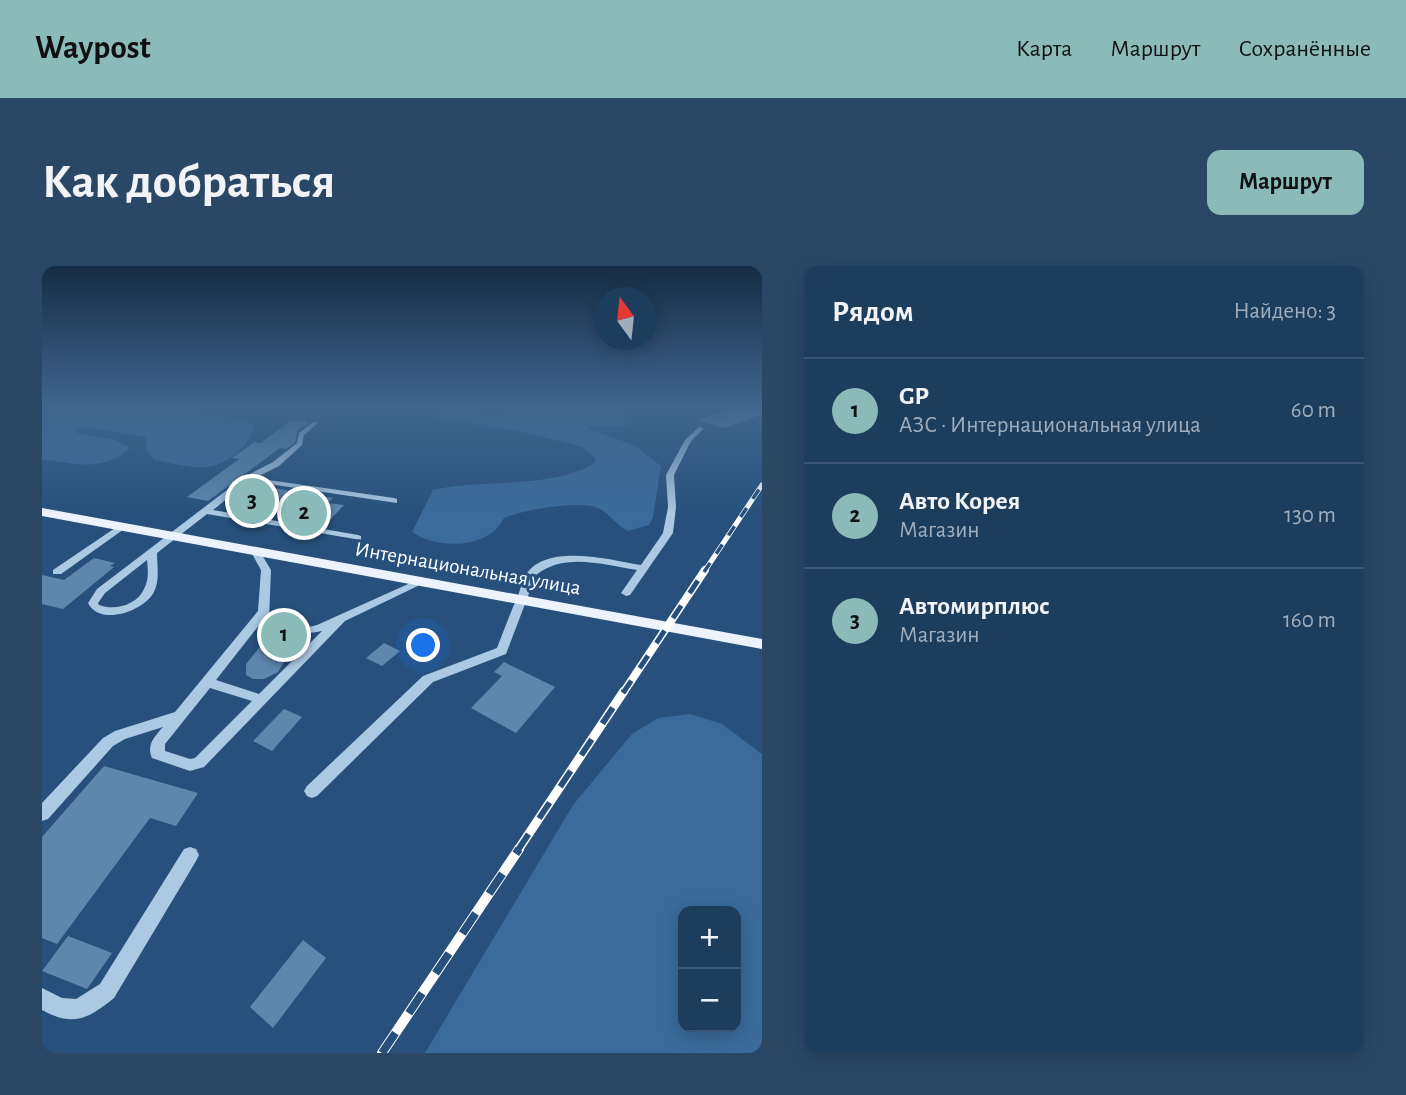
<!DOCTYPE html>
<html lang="ru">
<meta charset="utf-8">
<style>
body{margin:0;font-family:"Alegreya Sans",sans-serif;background:#2a4866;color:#f1f3f6}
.controls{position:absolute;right:21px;bottom:21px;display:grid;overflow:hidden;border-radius:14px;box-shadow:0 4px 18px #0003}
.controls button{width:63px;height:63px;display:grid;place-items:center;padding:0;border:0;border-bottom:2px solid #3b5672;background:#1d3d5d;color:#f1f3f6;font:35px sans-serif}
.compass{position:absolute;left:552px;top:21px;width:63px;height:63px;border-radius:50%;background:#1d3d5d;box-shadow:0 4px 18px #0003;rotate:345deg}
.you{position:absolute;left:382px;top:380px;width:24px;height:24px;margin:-18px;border:5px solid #fff;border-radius:50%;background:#1a73e8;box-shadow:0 0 0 10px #1a73e833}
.badge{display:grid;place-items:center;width:46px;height:46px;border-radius:50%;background:#8bbbb9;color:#111;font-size:23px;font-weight:700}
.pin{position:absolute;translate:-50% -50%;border:4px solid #fff;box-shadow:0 2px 7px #0006}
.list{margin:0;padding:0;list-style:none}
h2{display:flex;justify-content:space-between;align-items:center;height:91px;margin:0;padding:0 28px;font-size:30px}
h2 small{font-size:23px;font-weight:400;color:#a0aebc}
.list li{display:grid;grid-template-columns:46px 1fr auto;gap:21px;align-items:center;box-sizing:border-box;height:105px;padding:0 28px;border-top:2px solid #3b5672}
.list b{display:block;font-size:26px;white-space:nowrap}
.list p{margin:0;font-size:23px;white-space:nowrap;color:#a0aebc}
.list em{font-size:23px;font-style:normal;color:#a0aebc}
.map{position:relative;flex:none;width:720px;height:787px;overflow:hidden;border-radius:14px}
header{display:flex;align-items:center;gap:42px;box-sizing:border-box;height:98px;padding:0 35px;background:#8bbbb9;color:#111}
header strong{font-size:33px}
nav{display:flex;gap:38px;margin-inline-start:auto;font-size:24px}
.intro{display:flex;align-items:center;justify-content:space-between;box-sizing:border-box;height:168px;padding:0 42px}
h1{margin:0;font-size:49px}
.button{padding:18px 32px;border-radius:14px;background:#8bbbb9;color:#111;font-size:24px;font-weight:700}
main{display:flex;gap:42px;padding:0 42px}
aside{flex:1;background:#1d3d5d;border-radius:14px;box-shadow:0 4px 18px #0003}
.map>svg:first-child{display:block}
.green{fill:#3a6b9a;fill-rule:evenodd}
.building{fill:#5f86ad}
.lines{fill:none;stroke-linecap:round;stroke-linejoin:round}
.minor{fill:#acc9e4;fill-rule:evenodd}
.major{fill:#ecf3fc;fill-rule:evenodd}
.rail-far3-casing{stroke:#fff;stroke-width:5}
.rail-far2-casing{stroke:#fff;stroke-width:8}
.rail-far1-casing{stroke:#fff;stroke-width:9}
.rail-casing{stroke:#fff;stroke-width:10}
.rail-far3{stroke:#27517c;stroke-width:3.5;stroke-dasharray:11;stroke-linecap:butt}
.rail-far2{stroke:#27517c;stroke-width:5;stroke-dasharray:15;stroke-linecap:butt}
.rail-far1{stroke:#27517c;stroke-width:6;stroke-dasharray:19;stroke-linecap:butt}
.rail{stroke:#27517c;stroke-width:8;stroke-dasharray:24;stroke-linecap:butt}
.labels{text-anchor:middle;stroke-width:6;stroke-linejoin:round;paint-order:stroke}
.street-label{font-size:21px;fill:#fff;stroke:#27517c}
</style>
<header>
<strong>Waypost</strong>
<nav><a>Карта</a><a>Маршрут</a><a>Сохранённые</a></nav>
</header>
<div class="intro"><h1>Как добраться</h1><a class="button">Маршрут</a></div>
<main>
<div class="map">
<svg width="720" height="787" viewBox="0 0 720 787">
<rect width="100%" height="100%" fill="#27517c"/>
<path class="green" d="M 0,139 C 72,139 140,139 211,157 C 214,177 183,201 163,201 C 147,202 129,197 113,194 L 105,185 L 104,171 L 37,160 L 33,167 L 73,174 L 88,182 C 63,206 31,198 0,193 Z
M 460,139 L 560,139 L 575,143 L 592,153 L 583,160 L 549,160 L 546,163 L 592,179 L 619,200 L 611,251 L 607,259 L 586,265 C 574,260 568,247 556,242 C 539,234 479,244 462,252 C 448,283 395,284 370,266 L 391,224 C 434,213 514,223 552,197 L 554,193 L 541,181 L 530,178 L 471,164 L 389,151 L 409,143 L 465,149 Z
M 648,448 L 680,458 L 720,488 L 720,787 L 383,787 L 531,539 L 590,468 L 616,452 ZM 641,645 L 694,645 L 694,761 L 641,761 Z"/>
<path class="building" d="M 703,139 L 720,139 L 720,149 L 681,162 L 657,154 Z
M 249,154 L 267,156 L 255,165 L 253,176 L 244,183 L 238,182 L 166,235 L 145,231 L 197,193 L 190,192 L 212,176 L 219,177 Z
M 207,218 L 291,232 L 286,237 L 302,239 L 286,256 L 183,238 Z
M 52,292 L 73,297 L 68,300 L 72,301 L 21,343 L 0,338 L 0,309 L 22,314 Z
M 230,366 L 258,370 L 236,406 L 222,413 L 211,413 L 204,409 L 204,398 Z
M 342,377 L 358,385 L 340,400 L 324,392 Z
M 462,396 L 513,421 L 474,467 L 429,442 L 460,410 L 452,406 Z
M 242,443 L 260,451 L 230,485 L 211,475 Z
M 62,500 L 156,527 L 134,560 L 108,552 L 15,678 L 0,672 L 0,571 Z
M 26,670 L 70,687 L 45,723 L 0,705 Z
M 261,674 L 284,692 L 231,762 L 208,741 Z"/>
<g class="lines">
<path class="minor" d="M 271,156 L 276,157 L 262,169 L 260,179 L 237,200 L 213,212 L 352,232 L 355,233 L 355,237 L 207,215 L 171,244 L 316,269 L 319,270 L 319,274 L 165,248 L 115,287 C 115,299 118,314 112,326 C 102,345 58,361 46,337 L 55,323 L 202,211 L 231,196 L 255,177 L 257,167 ZM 105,294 C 106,304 107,314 102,323 C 95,339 73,345 57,339 L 56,337 L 63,327 Z
M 657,161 L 662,162 L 649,175 L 632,209 L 634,241 L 631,267 L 588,329 L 584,330 L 579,327 L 595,304 C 561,299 523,286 494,309 L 464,388 L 391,416 L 275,530 L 270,532 L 265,530 L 262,525 L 265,520 L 381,410 L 455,382 C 462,364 469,345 477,327 C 479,321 481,312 485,307 C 507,277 569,294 599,299 L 621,267 L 626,241 L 624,209 L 643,174 Z
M 79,258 L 82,259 L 82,263 L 19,308 L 11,308 L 11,304 Z
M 214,283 L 217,284 L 229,304 L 227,353 L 229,355 L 267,361 L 275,359 L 375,314 L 379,313 L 384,316 L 303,355 L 162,501 L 148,505 L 110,492 C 104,479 113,470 121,461 L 83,473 L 71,480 L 6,553 L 0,555 L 0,537 L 61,472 L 73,465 L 133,446 L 216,345 L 219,304 L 209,286 ZM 218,358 C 231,367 265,369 280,365 L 217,428 L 174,414 ZM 168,422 L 210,435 L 153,492 L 148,493 L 123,485 L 123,478 Z
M 148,581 L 154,583 L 157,589 L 154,595 L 72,732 C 46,753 31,761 0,744 L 0,722 L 20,732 L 34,733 L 58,718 L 142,583 Z"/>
<path class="major" d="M 0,242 L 720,373 L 720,383 L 0,250 Z"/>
<g class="rail-far3-casing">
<path id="rail-far3" d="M 662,306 L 720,219"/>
</g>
<g class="rail-far2-casing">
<path id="rail-far2" d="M 581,427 L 663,304"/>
</g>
<g class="rail-far1-casing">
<path id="rail-far1" d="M 476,584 L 582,425"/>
</g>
<g class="rail-casing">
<path id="rail" d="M 340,787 L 477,583"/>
</g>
<use href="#rail-far3" class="rail-far3"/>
<use href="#rail-far2" class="rail-far2"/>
<use href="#rail-far1" class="rail-far1"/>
<use href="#rail" class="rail"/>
</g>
<linearGradient id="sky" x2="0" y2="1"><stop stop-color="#152d44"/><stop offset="0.56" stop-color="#41658e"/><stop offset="1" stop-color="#41658e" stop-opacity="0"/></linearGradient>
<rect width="720" height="249" fill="url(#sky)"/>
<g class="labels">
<g class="street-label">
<text transform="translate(426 302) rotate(10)" y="7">Интернациональная улица</text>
</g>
</g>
</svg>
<div class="controls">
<button>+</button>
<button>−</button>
</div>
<svg class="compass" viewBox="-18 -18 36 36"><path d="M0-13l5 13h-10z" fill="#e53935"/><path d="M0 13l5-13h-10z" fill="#a0aebc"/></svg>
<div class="you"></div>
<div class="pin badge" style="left:242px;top:369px">1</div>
<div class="pin badge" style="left:262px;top:247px">2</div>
<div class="pin badge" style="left:210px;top:235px">3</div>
</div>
<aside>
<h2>Рядом<small>Найдено: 3</small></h2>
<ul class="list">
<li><span class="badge">1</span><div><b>GP</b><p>АЗС · Интернациональная улица</p></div><em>60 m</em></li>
<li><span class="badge">2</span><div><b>Авто Корея</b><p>Магазин</p></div><em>130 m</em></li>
<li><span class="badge">3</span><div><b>Автомирплюс</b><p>Магазин</p></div><em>160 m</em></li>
</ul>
</aside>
</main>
